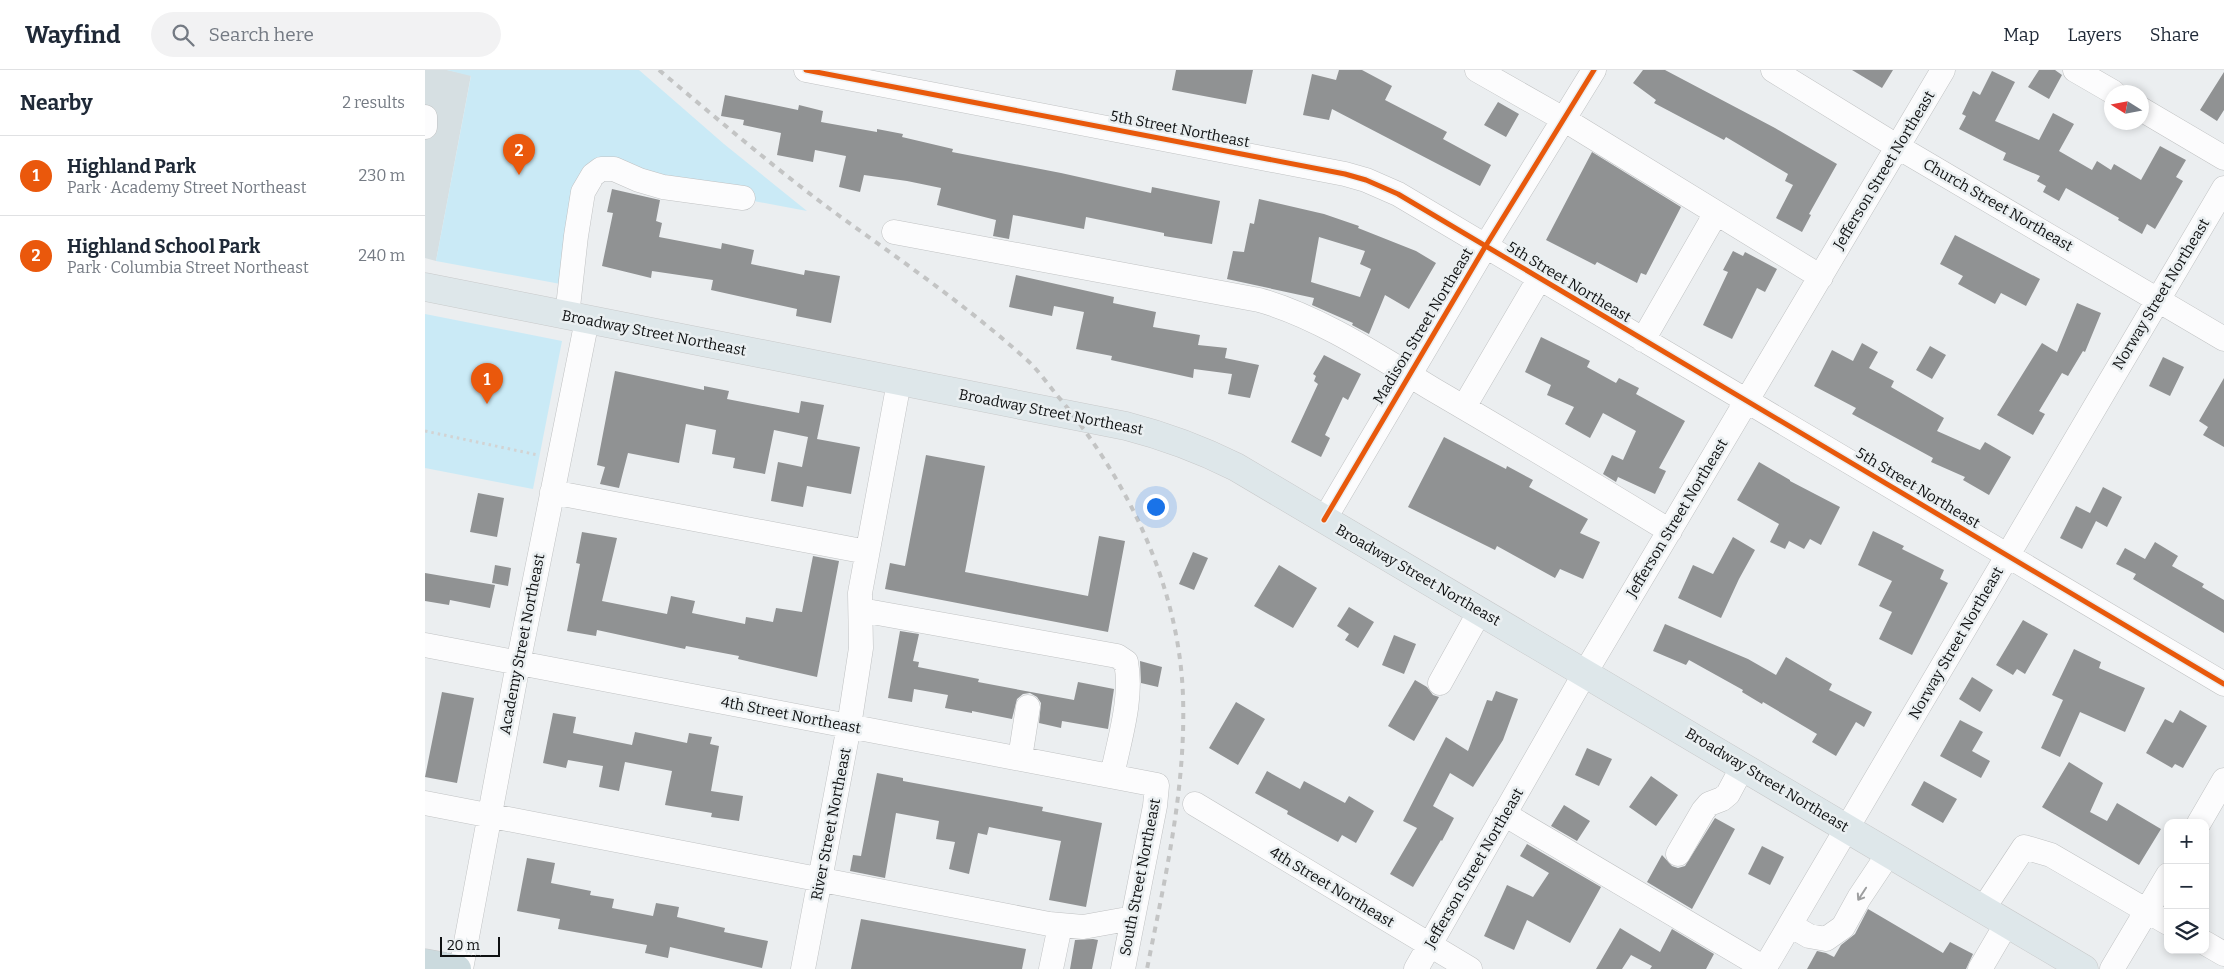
<!DOCTYPE html>
<meta charset="utf-8">
<style>
body{margin:0;font-family:Bitter,serif;background:#f2f2f3;color:#1f2937}
.controls{position:absolute;right:15px;bottom:15px;display:grid;overflow:hidden;border-radius:10px;box-shadow:0 2px 8px #0003}
.controls button{width:45px;height:45px;display:grid;place-items:center;padding:0;border:0;border-bottom:1px solid #e0e1e3;background:#fff;color:#1f2937;font:25px sans-serif}
.compass{position:absolute;left:1679px;top:15px;width:45px;height:45px;border-radius:50%;background:#fff;box-shadow:0 2px 8px #0003;rotate:281deg}
.scale{position:absolute;left:15px;bottom:12px;width:60px;box-sizing:border-box;padding-left:5px;border:2px solid #0f1112;border-top:0;font-size:14px;line-height:18px;white-space:nowrap;color:#0f1112;-webkit-text-stroke:4px #eaeff1;paint-order:stroke}
.you{position:absolute;left:730px;top:436px;width:18px;height:18px;margin:-12px;border:4px solid #fff;border-radius:50%;background:#1a73e8;box-shadow:0 0 0 8px #1a73e833}
.badge{display:grid;place-items:center;width:32px;height:32px;border-radius:50%;background:#ea580c;color:#fff;font-size:16px;font-weight:700}
.pin{position:absolute;translate:-50% -41px;filter:drop-shadow(0 1px 2px #0008)}
.pin::after{content:'';position:absolute;top:26px;width:18px;height:15px;background:inherit;clip-path:polygon(0 0,100% 0,50% 100%)}
.list{margin:0;padding:0;list-style:none}
h2{display:flex;justify-content:space-between;align-items:center;height:65px;margin:0;padding:0 20px;font-size:21px}
h2 small{font-size:16px;font-weight:400;color:#747a83}
.list li{display:grid;grid-template-columns:32px 1fr auto;gap:15px;align-items:center;box-sizing:border-box;height:80px;padding:0 20px;border-top:1px solid #e0e1e3}
.list b{display:block;font-size:19px;white-space:nowrap}
.list p{margin:0;font-size:16px;white-space:nowrap;color:#747a83}
.list em{font-size:16px;font-style:normal;color:#747a83}
.icon{flex:none;width:28px;height:28px;fill:none;stroke:currentColor;stroke-width:2;stroke-linecap:round;stroke-linejoin:round}
.map{position:relative;flex:none;width:1799px;height:899px;overflow:hidden}
header{display:flex;align-items:center;gap:30px;box-sizing:border-box;height:70px;padding:0 25px;background:#fff;border-bottom:1px solid #e0e1e3}
header strong{font-size:24px}
nav{display:flex;gap:28px;margin-inline-start:auto;font-size:18px}
.search{width:350px;height:45px;background:#f2f2f3;display:flex;align-items:center;gap:12px;box-sizing:border-box;padding:0 18px;border-radius:28px;color:#747a83;font-size:19px}
main{display:flex}
aside{flex:1;background:#fff}
.map>svg:first-child{display:block}
.built{fill:#d6dfe2}
.green{fill:#caeaf6}
.building{fill:#909293;fill-rule:evenodd}
.lines{fill:none;stroke-linecap:round;stroke-linejoin:round}
.minor-casing{stroke:#c0c2c3;stroke-width:25}
.major-casing{stroke:#c8c9ca;stroke-width:29}
.highway-casing{stroke:#c8c9ca;stroke-width:29}
.path{stroke:#d2d3d3;stroke-width:3;stroke-dasharray:2.5 4;stroke-linecap:butt}
.minor{stroke:#fcfcfd;stroke-width:24}
.major{stroke:#dee7ea;stroke-width:28}
.highway{stroke:#cbdade;stroke-width:28}
.rail{stroke:#c3c4c4;stroke-width:4;stroke-dasharray:6 6;stroke-linecap:butt}
.cycleway-casing{stroke:#eaeff1;stroke-width:8}
.cycleway{stroke:#e8590c;stroke-width:5}
.oneway{stroke:#9d9e9f}
.labels{text-anchor:middle;stroke-width:5;stroke-linejoin:round;paint-order:stroke}
.street-label{font-size:15px;fill:#0f1112;stroke:#eaeff1}
</style>
<header>
<strong>Wayfind</strong>
<div class="search"><svg class="icon" aria-label="search" viewBox="0 0 24 24"><circle cx="10" cy="10" r="6"/><path d="M15 15l6 6"/></svg>Search here</div>
<nav><a>Map</a><a>Layers</a><a>Share</a></nav>
</header>
<main>
<aside>
<h2>Nearby<small>2 results</small></h2>
<ul class="list">
<li><span class="badge">1</span><div><b>Highland Park</b><p>Park · Academy Street Northeast</p></div><em>230 m</em></li>
<li><span class="badge">2</span><div><b>Highland School Park</b><p>Park · Columbia Street Northeast</p></div><em>240 m</em></li>
</ul>
</aside>
<div class="map">
<svg width="1799" height="899" viewBox="0 0 1799 899">
<rect width="100%" height="100%" fill="#ebeef0"/>
<path class="built" d="M 0,0 L 22,0 L 46,5 L 11,191 L 0,188 Z"/>
<path class="green" d="M 22,0 L 214,0 L 299,74 L 382,141 L 233,113 L 207,94 L 192,91 L 168,99 L 141,215 L 11,191 L 46,6 Z
M 0,244 L 137,271 L 108,419 L 0,398 Z"/>
<path class="building" d="M 751,0 L 828,0 L 821,34 L 747,20 Z
M 914,0 L 937,0 L 967,16 L 960,30 L 1022,62 L 1018,69 L 1066,95 L 1055,116 L 907,39 L 904,50 L 878,45 L 887,4 L 911,10 Z
M 1218,0 L 1240,0 L 1350,58 L 1412,94 L 1384,144 L 1386,145 L 1377,162 L 1351,148 L 1368,115 L 1360,111 L 1363,104 L 1301,67 L 1299,70 L 1229,33 L 1231,30 L 1208,13 Z
M 1427,0 L 1468,0 L 1457,18 Z
M 1614,0 L 1630,0 L 1637,5 L 1624,29 L 1603,17 Z
M 1567,1 L 1590,12 L 1570,51 L 1614,70 L 1628,43 L 1649,54 L 1634,81 L 1667,100 L 1672,91 L 1686,100 L 1689,94 L 1716,110 L 1735,76 L 1761,90 L 1751,107 L 1758,111 L 1730,159 L 1722,154 L 1717,164 L 1693,150 L 1694,148 L 1641,118 L 1634,131 L 1618,122 L 1621,116 L 1612,111 L 1615,106 L 1578,90 L 1581,83 L 1534,59 L 1541,46 L 1537,44 L 1548,21 L 1555,25 Z
M 1799,2 L 1799,40 L 1792,51 L 1775,40 Z
M 300,25 L 373,40 L 374,35 L 398,41 L 396,52 L 452,62 L 452,59 L 478,64 L 477,67 L 528,79 L 527,82 L 636,103 L 726,123 L 727,117 L 795,131 L 787,174 L 739,166 L 739,163 L 661,147 L 659,159 L 588,145 L 584,169 L 568,166 L 571,150 L 512,135 L 516,118 L 482,111 L 439,105 L 435,122 L 414,117 L 421,86 L 390,80 L 388,92 L 352,85 L 356,63 L 318,55 L 319,50 L 296,46 Z
M 1073,32 L 1094,44 L 1081,67 L 1059,55 Z
M 1167,82 L 1256,137 L 1221,205 L 1216,203 L 1212,213 L 1172,192 L 1170,195 L 1121,170 Z
M 187,119 L 235,130 L 231,151 L 237,153 L 234,167 L 296,179 L 297,173 L 329,180 L 326,194 L 379,205 L 380,200 L 415,206 L 406,253 L 371,246 L 372,239 L 286,220 L 288,210 L 227,201 L 226,208 L 177,196 L 188,143 L 182,142 Z
M 834,129 L 899,144 L 934,156 L 933,158 L 991,181 L 1011,193 L 984,239 L 960,225 L 944,264 L 927,255 L 928,253 L 887,235 L 889,228 L 802,209 L 808,181 L 819,182 L 825,153 L 829,154 ZM 894,167 L 940,181 L 935,194 L 946,199 L 935,227 L 886,212 Z
M 1530,165 L 1615,209 L 1601,236 L 1576,223 L 1570,234 L 1533,214 L 1538,206 L 1515,194 Z
M 1308,181 L 1318,186 L 1320,182 L 1352,199 L 1340,222 L 1332,218 L 1307,269 L 1278,255 L 1303,202 L 1298,200 Z
M 591,205 L 689,227 L 688,233 L 731,242 L 728,257 L 775,265 L 773,275 L 802,278 L 800,288 L 834,295 L 825,328 L 803,324 L 807,304 L 769,299 L 768,308 L 686,290 L 687,286 L 651,279 L 659,242 L 629,236 L 627,246 L 584,237 Z
M 1652,233 L 1676,243 L 1660,282 L 1658,281 L 1643,306 L 1637,303 L 1614,341 L 1620,344 L 1608,365 L 1572,345 L 1617,273 L 1632,282 Z
M 1116,267 L 1165,291 L 1162,297 L 1191,313 L 1194,308 L 1214,318 L 1211,324 L 1260,351 L 1234,398 L 1241,401 L 1230,424 L 1193,407 L 1191,412 L 1178,404 L 1187,385 L 1198,390 L 1211,361 L 1178,343 L 1165,368 L 1140,354 L 1149,337 L 1122,325 L 1126,315 L 1100,302 Z
M 1437,273 L 1453,282 L 1444,298 L 1469,311 L 1466,317 L 1519,348 L 1512,361 L 1555,380 L 1560,372 L 1586,387 L 1564,425 L 1538,410 L 1540,407 L 1506,392 L 1508,388 L 1427,344 L 1431,338 L 1389,316 L 1407,280 L 1428,291 Z
M 1505,276 L 1521,285 L 1507,309 L 1491,300 Z
M 899,285 L 936,304 L 923,330 L 918,327 L 900,365 L 905,368 L 896,387 L 866,372 L 893,314 L 889,311 L 891,306 L 888,304 Z
M 1738,287 L 1759,297 L 1745,326 L 1724,316 Z
M 190,301 L 279,320 L 279,316 L 304,321 L 302,329 L 374,343 L 376,331 L 399,335 L 392,369 L 435,377 L 426,424 L 382,416 L 378,437 L 346,431 L 353,392 L 377,397 L 383,367 L 349,360 L 340,404 L 308,398 L 310,388 L 287,384 L 291,360 L 261,354 L 254,393 L 203,383 L 194,418 L 175,414 L 180,397 L 172,395 Z
M 1799,308 L 1799,377 L 1778,365 L 1783,357 L 1774,351 Z
M 1019,367 L 1081,399 L 1082,396 L 1108,410 L 1104,417 L 1163,449 L 1155,463 L 1175,472 L 1158,509 L 1135,499 L 1130,508 L 1072,476 L 1070,480 L 983,437 Z
M 501,385 L 560,396 L 540,502 L 663,526 L 674,466 L 700,471 L 683,562 L 460,519 L 465,493 L 480,496 Z
M 1334,392 L 1365,410 L 1365,411 L 1415,437 L 1396,475 L 1385,469 L 1379,479 L 1364,471 L 1360,479 L 1345,472 L 1354,454 L 1312,430 Z
M 1678,417 L 1697,427 L 1682,457 L 1671,451 L 1657,479 L 1635,468 L 1651,436 L 1665,443 Z
M 53,423 L 79,428 L 72,467 L 45,462 Z
M 1448,461 L 1479,476 L 1477,479 L 1519,500 L 1515,509 L 1523,513 L 1487,585 L 1454,569 L 1467,542 L 1454,536 L 1467,511 L 1433,495 Z
M 157,462 L 192,468 L 177,531 L 242,544 L 246,526 L 270,531 L 267,543 L 320,554 L 321,547 L 348,552 L 351,538 L 377,542 L 388,486 L 414,491 L 392,607 L 313,589 L 314,586 L 261,576 L 260,579 L 172,560 L 171,566 L 142,561 L 155,494 L 151,493 Z
M 1308,467 L 1330,480 L 1314,509 L 1296,548 L 1253,528 L 1268,495 L 1288,504 Z
M 1730,472 L 1753,486 L 1747,496 L 1779,514 L 1777,517 L 1799,530 L 1799,563 L 1708,509 L 1711,504 L 1691,494 L 1700,478 L 1720,489 Z
M 768,482 L 783,488 L 769,520 L 754,514 Z
M 70,495 L 86,498 L 83,516 L 67,513 Z
M 854,495 L 892,518 L 868,558 L 829,536 Z
M 0,503 L 70,515 L 65,538 L 25,530 L 24,535 L 0,531 Z
M 924,537 L 949,552 L 933,578 L 920,570 L 924,564 L 912,556 Z
M 1598,550 L 1623,564 L 1600,604 L 1592,599 L 1588,605 L 1571,595 Z
M 1240,554 L 1323,589 L 1351,605 L 1361,587 L 1407,614 L 1404,620 L 1447,642 L 1439,657 L 1431,652 L 1411,686 L 1387,672 L 1392,664 L 1338,632 L 1337,634 L 1317,622 L 1318,620 L 1264,590 L 1261,595 L 1228,581 Z
M 475,561 L 494,564 L 488,591 L 494,592 L 493,597 L 554,609 L 553,612 L 649,630 L 653,612 L 689,619 L 683,659 L 637,651 L 636,658 L 614,653 L 616,633 L 612,627 L 605,623 L 598,624 L 592,629 L 587,649 L 547,641 L 547,643 L 520,638 L 523,625 L 489,619 L 487,632 L 463,628 Z
M 969,565 L 991,574 L 979,604 L 957,595 Z
M 1649,579 L 1676,592 L 1674,598 L 1720,618 L 1700,662 L 1655,642 L 1635,687 L 1616,678 L 1638,630 L 1627,625 Z
M 715,591 L 737,597 L 733,617 L 716,613 Z
M 1547,607 L 1568,620 L 1555,642 L 1534,629 Z
M 990,610 L 1002,617 L 1008,625 L 1014,627 L 989,671 L 963,656 Z
M 1071,621 L 1093,629 L 1078,670 L 1048,717 L 1025,703 L 1008,736 L 1029,748 L 1017,771 L 1016,770 L 988,817 L 965,804 L 992,758 L 978,751 L 1021,667 L 1043,681 L 1062,630 L 1067,631 Z
M 17,622 L 49,628 L 32,713 L 0,707 Z
M 811,632 L 840,649 L 813,695 L 784,678 Z
M 1755,640 L 1782,656 L 1758,698 L 1750,694 L 1747,698 L 1721,683 L 1740,649 L 1748,653 Z
M 128,643 L 151,647 L 148,663 L 207,675 L 210,662 L 262,673 L 264,663 L 287,667 L 285,674 L 294,676 L 286,721 L 318,726 L 314,751 L 286,747 L 287,743 L 240,735 L 247,701 L 200,692 L 194,721 L 174,717 L 178,696 L 143,690 L 141,698 L 118,693 Z
M 1535,650 L 1558,662 L 1547,681 L 1565,691 L 1556,708 L 1515,686 Z
M 1162,678 L 1187,689 L 1174,716 L 1150,705 Z
M 1644,692 L 1678,713 L 1665,742 L 1682,751 L 1692,733 L 1736,759 L 1714,795 L 1617,737 Z
M 842,701 L 875,719 L 879,711 L 920,733 L 924,726 L 949,741 L 931,773 L 917,765 L 913,772 L 862,744 L 863,741 L 830,723 Z
M 452,703 L 478,708 L 478,711 L 618,737 L 617,741 L 677,753 L 661,837 L 624,830 L 636,771 L 564,757 L 562,765 L 553,763 L 544,804 L 524,799 L 530,772 L 511,769 L 514,751 L 471,743 L 460,808 L 425,801 L 428,785 L 436,786 Z
M 1226,706 L 1253,725 L 1231,756 L 1204,737 Z
M 1499,711 L 1532,729 L 1518,753 L 1486,735 Z
M 1139,735 L 1165,751 L 1152,771 L 1126,756 Z
M 1290,748 L 1310,759 L 1267,839 L 1222,812 L 1237,785 L 1247,796 L 1253,798 L 1260,796 Z
M 1102,774 L 1176,817 L 1145,873 L 1102,850 L 1089,880 L 1059,866 L 1082,815 L 1108,827 L 1124,803 L 1095,786 Z
M 1337,776 L 1359,787 L 1345,815 L 1323,804 Z
M 102,788 L 130,793 L 126,813 L 166,821 L 165,825 L 189,829 L 187,838 L 228,846 L 231,833 L 254,837 L 252,847 L 300,858 L 299,862 L 343,871 L 337,898 L 245,877 L 243,888 L 220,883 L 222,875 L 133,859 L 135,849 L 92,841 Z
M 1443,839 L 1518,883 L 1525,872 L 1548,884 L 1541,899 L 1382,899 L 1392,881 L 1401,883 L 1409,887 L 1416,875 L 1430,864 Z
M 436,849 L 601,879 L 597,899 L 426,899 Z
M 1195,858 L 1235,882 L 1247,859 L 1289,884 L 1281,899 L 1225,899 L 1227,896 L 1206,885 L 1197,899 L 1171,899 Z
M 668,869 L 673,870 L 667,899 L 645,899 L 650,870 Z"/>
<g class="lines">
<g class="minor-casing">
<path id="minor" d="M 381,0 L 920,104 L 941,110 L 973,124 L 1799,614
M 1052,0 L 1140,50 L 1396,207
M 1348,0 L 1473,77 L 1799,269
M 1650,0 L 1688,22
M 1716,39 L 1799,88
M 0,47 L 0,57
M 469,162 L 834,230 C 893,246 956,288 1009,320 C 1088,366 1166,413 1245,461
M 142,246 L 151,166 L 158,122 L 168,105 L 176,99 L 189,99 L 214,110 L 238,117 L 318,128
M 1218,270 L 1291,143
M 1039,337 L 1114,209
M 127,422 L 442,482
M 899,450 L 1060,177 L 1169,0
M 436,540 L 692,586 L 701,592 C 708,629 694,670 687,706
M 0,575 L 732,715 L 730,736 L 698,899
M 1015,613 L 1055,541
M 595,688 L 603,637
M 0,733 L 624,854 L 658,857 L 708,848
M 770,734 L 1045,899
M 1079,744 L 1341,899
M 1774,753 L 1799,710
M 1253,784 L 1278,741 L 1284,734 L 1297,729 L 1303,724 L 1318,696
M 1558,839 L 1599,777 L 1626,785 L 1743,853
M 1365,855 L 1384,866 L 1401,869 L 1418,857 L 1434,828 L 1464,783
M 1780,873 L 1799,884
M 36,899 L 93,594 L 162,250
M 378,899 L 424,656 L 436,578 L 435,523 L 474,312
M 626,899 L 635,856
M 991,899 L 1160,603 L 1518,0
M 1339,899 L 1799,118
M 1555,899 L 1582,853
M 1687,899 L 1743,805"/>
</g>
<g class="major-casing">
<path id="major" d="M 0,217 L 701,356 C 740,366 775,379 811,397 L 1659,899"/>
</g>
<g class="highway-casing">
<path id="highway" d="M 0,893 L 32,899"/>
</g>
<path class="path" d="M 0,361 L 113,385"/>
<use href="#minor" class="minor"/>
<use href="#major" class="major"/>
<use href="#highway" class="highway"/>
<path class="rail" d="M 234,0 C 290,47 346,95 405,139 C 472,188 540,234 602,290 C 613,300 622,313 631,324 C 702,408 754,515 758,626 C 761,719 740,808 722,899"/>
<g class="cycleway-casing">
<path id="cycleway" d="M 381,0 L 920,104 L 941,110 L 973,124 L 1799,614
M 899,450 L 1060,177 L 1169,0"/>
</g>
<use href="#cycleway" class="cycleway"/>
</g>
<defs><path id="oneway-shaft" d="M-6 0H5M1.5-3L5.5 0L1.5 3" fill="none" stroke-width="1.6" stroke-linecap="round" stroke-linejoin="round" transform="scale(1.25)"/></defs>
<use class="oneway" href="#oneway-shaft" transform="translate(1437 824) rotate(123)"/>
<g class="labels">
<g class="street-label">
<text transform="translate(755 59) rotate(11)" y="5">5th Street Northeast</text>
<text transform="translate(1459 100) rotate(-59)" y="5">Jefferson Street Northeast</text>
<text transform="translate(1573 135) rotate(30)" y="5">Church Street Northeast</text>
<text transform="translate(1144 212) rotate(31)" y="5">5th Street Northeast</text>
<text transform="translate(1736 224) rotate(-59)" y="5">Norway Street Northeast</text>
<text transform="translate(998 256) rotate(-59)" y="5">Madison Street Northeast</text>
<text transform="translate(229 263) rotate(11)" y="5">Broadway Street Northeast</text>
<text transform="translate(626 342) rotate(11)" y="5">Broadway Street Northeast</text>
<text transform="translate(1493 418) rotate(31)" y="5">5th Street Northeast</text>
<text transform="translate(1252 448) rotate(-59)" y="5">Jefferson Street Northeast</text>
<text transform="translate(993 505) rotate(30)" y="5">Broadway Street Northeast</text>
<text transform="translate(1531 573) rotate(-60)" y="5">Norway Street Northeast</text>
<text transform="translate(97 574) rotate(-79)" y="5">Academy Street Northeast</text>
<text transform="translate(366 645) rotate(11)" y="5">4th Street Northeast</text>
<text transform="translate(1342 710) rotate(31)" y="5">Broadway Street Northeast</text>
<text transform="translate(406 754) rotate(-79)" y="5">River Street Northeast</text>
<text transform="translate(1049 798) rotate(-60)" y="5">Jefferson Street Northeast</text>
<text transform="translate(715 807) rotate(-79)" y="5">South Street Northeast</text>
<text transform="translate(907 817) rotate(31)" y="5">4th Street Northeast</text>
</g>
</g>
</svg>
<div class="controls">
<button>+</button>
<button>−</button>
<button><svg class="icon" aria-label="layers" viewBox="0 0 24 24"><path d="M12 4l9 5-9 5-9-5zM3 14l9 5 9-5"/></svg></button>
</div>
<svg class="compass" viewBox="-18 -18 36 36"><path d="M0-13l5 13h-10z" fill="#e53935"/><path d="M0 13l5-13h-10z" fill="#747a83"/></svg>
<div class="scale">20 m</div>
<div class="you"></div>
<div class="pin badge" style="left:62px;top:334px">1</div>
<div class="pin badge" style="left:94px;top:105px">2</div>
</div>
</main>
